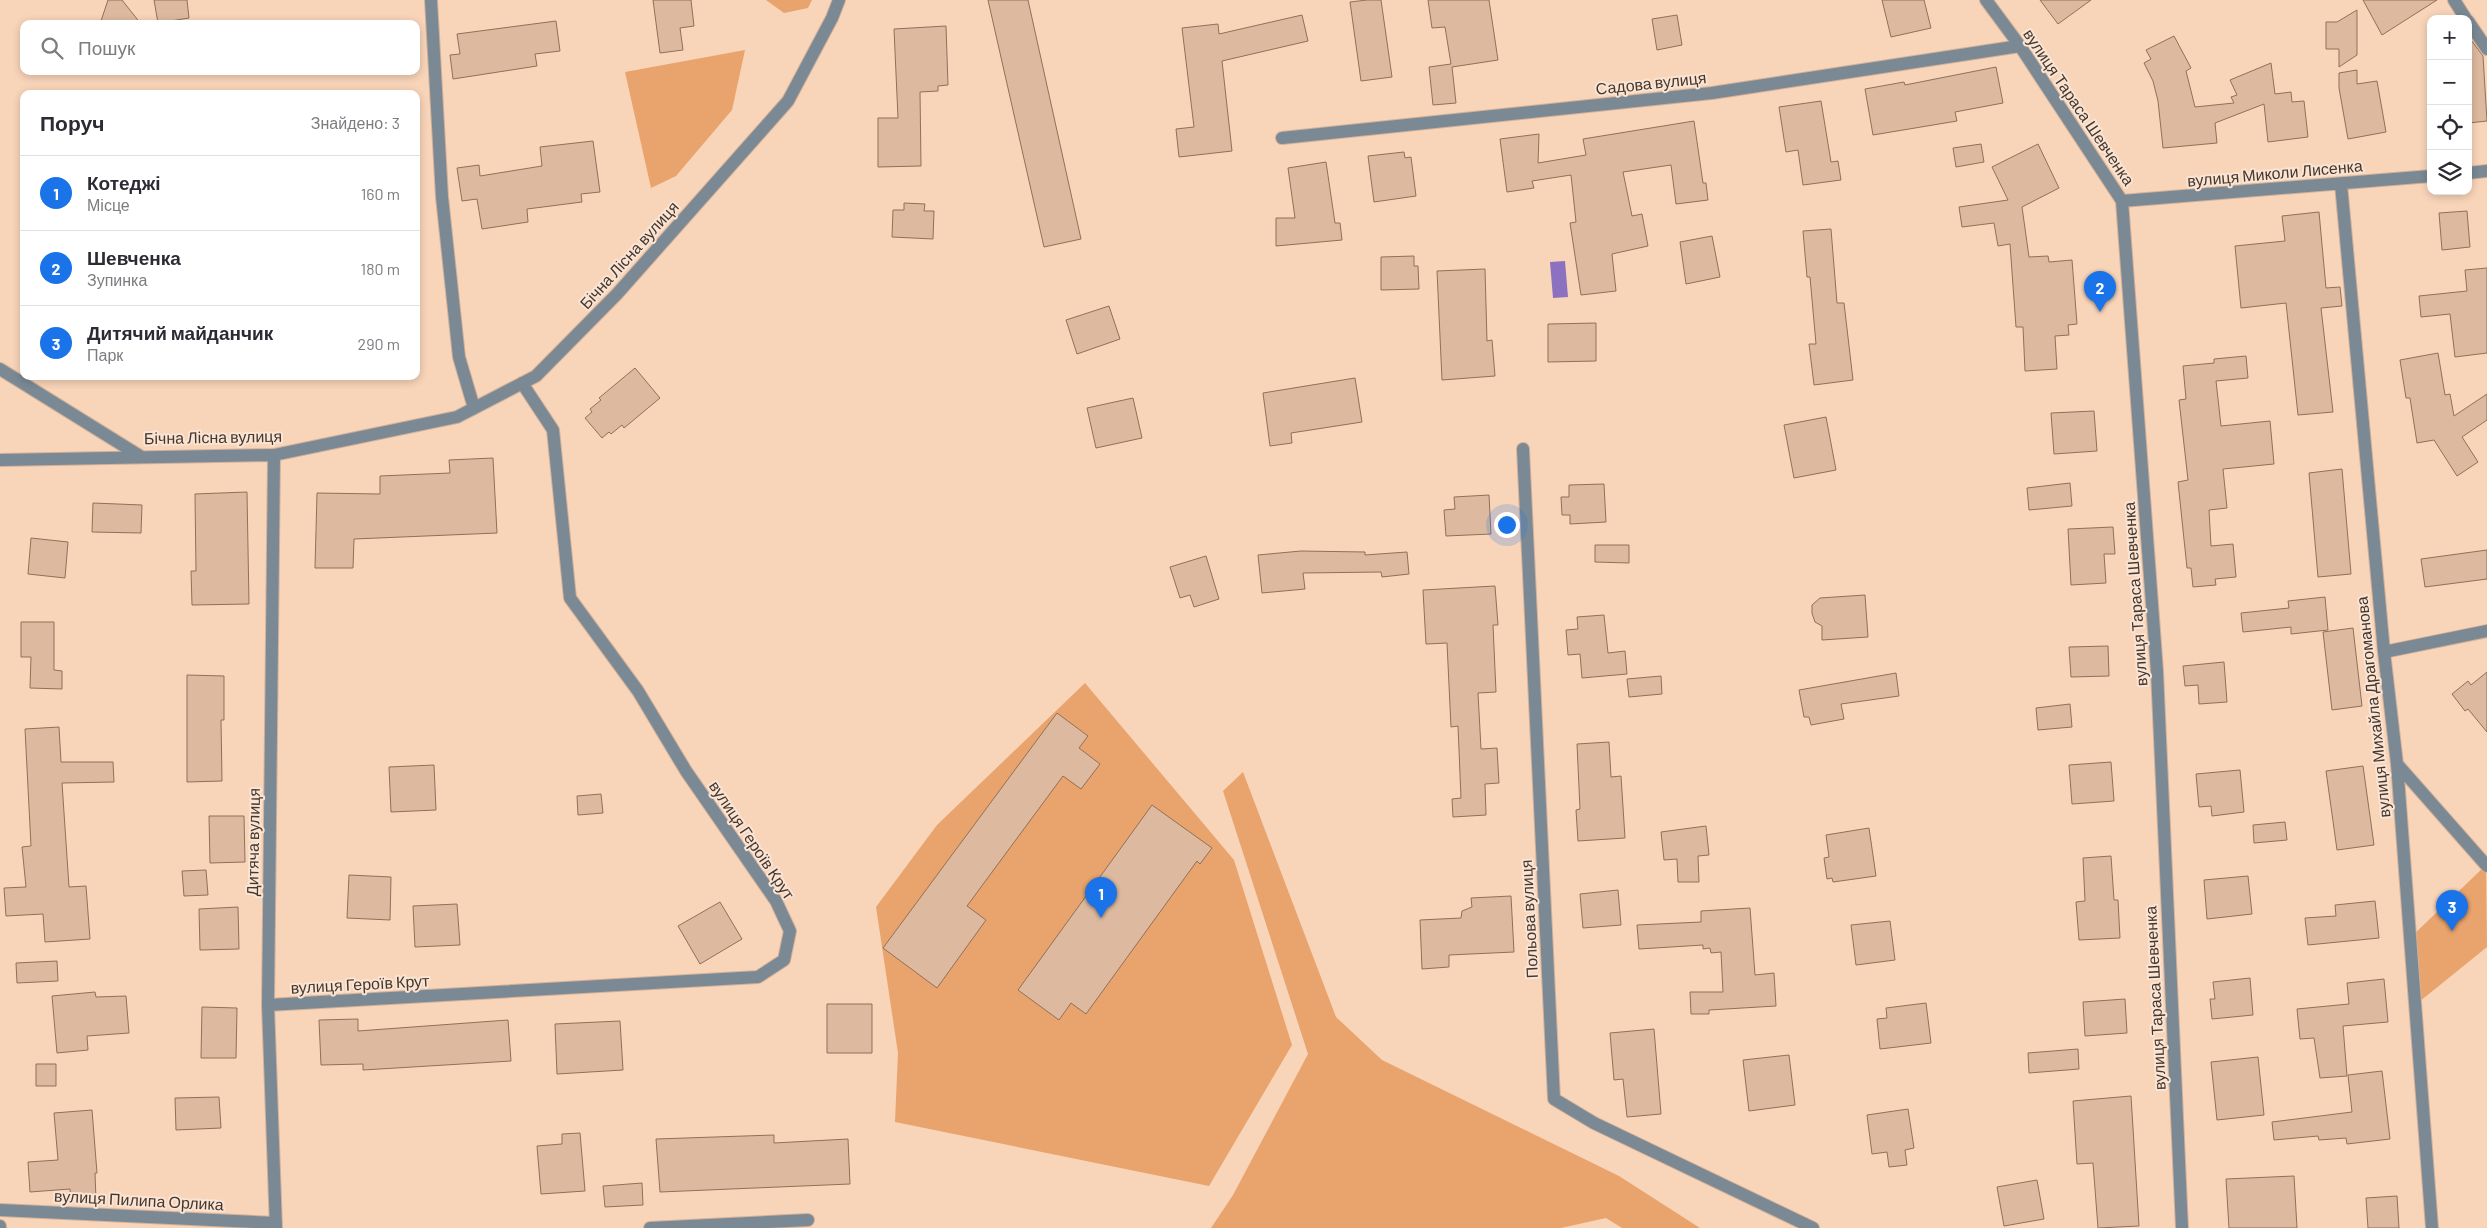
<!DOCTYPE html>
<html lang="uk">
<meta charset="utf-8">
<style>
body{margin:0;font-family:Barlow,sans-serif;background:#f2f2f3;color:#2b2b33}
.controls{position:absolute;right:15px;top:15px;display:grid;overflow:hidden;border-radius:10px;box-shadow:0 2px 8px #0003}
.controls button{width:45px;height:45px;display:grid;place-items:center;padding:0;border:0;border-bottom:1px solid #e1e1e2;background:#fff;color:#2b2b33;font:25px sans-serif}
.you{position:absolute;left:1506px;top:524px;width:18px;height:18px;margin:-12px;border:4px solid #fff;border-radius:50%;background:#1a73e8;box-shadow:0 0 0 8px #1a73e833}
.badge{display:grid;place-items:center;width:32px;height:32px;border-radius:50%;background:#1a73e8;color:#fff;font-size:16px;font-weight:700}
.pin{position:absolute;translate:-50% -41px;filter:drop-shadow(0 1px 2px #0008)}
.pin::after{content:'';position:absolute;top:26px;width:18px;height:15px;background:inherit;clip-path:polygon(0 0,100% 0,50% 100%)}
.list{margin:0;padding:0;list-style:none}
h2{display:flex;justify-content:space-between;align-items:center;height:65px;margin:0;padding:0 20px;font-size:21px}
h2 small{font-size:16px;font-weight:400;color:#7c7c81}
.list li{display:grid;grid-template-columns:32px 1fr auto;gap:15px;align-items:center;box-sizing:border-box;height:75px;padding:0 20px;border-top:1px solid #e1e1e2}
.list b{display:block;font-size:19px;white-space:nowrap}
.list p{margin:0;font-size:16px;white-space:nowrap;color:#7c7c81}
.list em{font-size:16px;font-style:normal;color:#7c7c81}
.icon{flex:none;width:28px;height:28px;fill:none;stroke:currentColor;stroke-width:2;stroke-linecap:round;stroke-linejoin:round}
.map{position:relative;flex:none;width:2487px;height:1228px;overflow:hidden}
.search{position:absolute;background:#fff;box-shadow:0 2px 8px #0003;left:20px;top:20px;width:400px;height:55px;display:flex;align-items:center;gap:12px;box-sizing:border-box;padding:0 18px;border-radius:10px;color:#7c7c81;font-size:19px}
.panel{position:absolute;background:#fff;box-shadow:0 2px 8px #0003;left:20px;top:90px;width:400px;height:290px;border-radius:10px}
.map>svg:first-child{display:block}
.green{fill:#e9a36c}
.water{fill:#8c71c0}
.building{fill:#ddba9f;stroke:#917058}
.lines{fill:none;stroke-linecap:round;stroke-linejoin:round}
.minor-casing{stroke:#d1b19a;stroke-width:14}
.minor{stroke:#7a8994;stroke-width:12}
.labels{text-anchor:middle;stroke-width:4;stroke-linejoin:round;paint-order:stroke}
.street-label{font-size:16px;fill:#46372d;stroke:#fae4d4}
</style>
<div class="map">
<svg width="2487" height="1228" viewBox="0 0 2487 1228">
<rect width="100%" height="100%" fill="#f8d4b9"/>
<path class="green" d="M 766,0 L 812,0 L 808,8 L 784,13 Z
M 745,50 L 732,110 L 676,176 L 651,188 L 625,72 Z
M 1085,683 L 1234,860 L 1292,1045 L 1209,1186 L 895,1122 L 898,1053 L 876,907 L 937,825 Z
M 1243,772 L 1336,1017 L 1382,1060 L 1619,1176 L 1700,1228 L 1622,1228 L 1606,1218 L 1561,1228 L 1211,1228 L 1233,1195 L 1308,1054 L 1223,791 Z
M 2486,865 L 2487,947 L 2414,1006 L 2410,938 Z"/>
<path class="water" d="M 1565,261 L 1568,297 L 1553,298 L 1550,262 Z"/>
<path class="building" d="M 108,0 L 122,0 L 141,24 L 100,24 Z
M 154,0 L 187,0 L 189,18 L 158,23 Z
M 653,0 L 691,0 L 694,26 L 680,28 L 683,50 L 660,53 Z
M 988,0 L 1028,0 L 1081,239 L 1044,247 Z
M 1367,0 L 1381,0 L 1392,77 L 1361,81 L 1350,2 Z
M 1428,0 L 1489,0 L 1498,60 L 1452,67 L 1456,103 L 1433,105 L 1429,67 L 1451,64 L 1445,27 L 1432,28 Z
M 1882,0 L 1924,0 L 1931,28 L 1891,37 Z
M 2040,0 L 2091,0 L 2058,24 Z
M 2363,0 L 2437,0 L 2382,35 Z
M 2357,10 L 2357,55 L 2339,67 L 2339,49 L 2326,49 L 2326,22 L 2337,22 Z
M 1302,15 L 1308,41 L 1222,61 L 1232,151 L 1179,157 L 1176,129 L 1194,127 L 1182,28 L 1218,24 L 1219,34 Z
M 1677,15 L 1682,45 L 1657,50 L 1652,19 Z
M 556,21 L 560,51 L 535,54 L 537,66 L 453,79 L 450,55 L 460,54 L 457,34 Z
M 946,26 L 948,85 L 938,86 L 938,91 L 920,92 L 921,166 L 878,167 L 878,118 L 898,118 L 894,29 Z
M 2174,36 L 2191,68 L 2186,71 L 2195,107 L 2234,103 L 2231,97 L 2237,95 L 2230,80 L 2271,63 L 2275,94 L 2291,92 L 2292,102 L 2304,101 L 2308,137 L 2268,142 L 2264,104 L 2215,123 L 2217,143 L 2163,148 L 2158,101 L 2153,81 L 2144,63 L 2151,59 L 2146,50 Z
M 2468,40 L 2471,40 L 2483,56 L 2487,121 L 2468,123 Z
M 1996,67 L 2003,103 L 1955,112 L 1957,121 L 1873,135 L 1865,89 L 1904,82 L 1905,85 Z
M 2357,70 L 2357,84 L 2377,81 L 2386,132 L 2348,139 L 2339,88 L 2339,73 Z
M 1821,101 L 1831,162 L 1838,161 L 1841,180 L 1803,185 L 1798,150 L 1786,152 L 1779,107 Z
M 1694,121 L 1703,183 L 1706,183 L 1708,200 L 1676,204 L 1671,165 L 1623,172 L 1632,216 L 1642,214 L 1648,246 L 1612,254 L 1616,291 L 1581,295 L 1570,223 L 1576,222 L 1571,175 L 1532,181 L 1534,188 L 1507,192 L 1500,139 L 1539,134 L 1538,163 L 1586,155 L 1583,139 Z
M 593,141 L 600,192 L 581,194 L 582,202 L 527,209 L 528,222 L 482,229 L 477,199 L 462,201 L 457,168 L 479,165 L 480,176 L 542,166 L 540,147 Z
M 1981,144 L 1984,162 L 1956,167 L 1953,148 Z
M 2038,144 L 2059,188 L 2022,207 L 2029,257 L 2048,256 L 2049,262 L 2072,260 L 2077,324 L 2068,325 L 2069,335 L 2055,336 L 2057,369 L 2025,371 L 2023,327 L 2016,327 L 2010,244 L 1998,246 L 1994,223 L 1962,227 L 1959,207 L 2008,200 L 1992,167 Z
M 1404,152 L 1405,158 L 1411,157 L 1416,196 L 1374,202 L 1368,156 Z
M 1326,162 L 1335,223 L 1340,223 L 1342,240 L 1276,246 L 1276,218 L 1295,218 L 1288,168 Z
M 904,203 L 925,204 L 924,211 L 934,211 L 933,239 L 892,237 L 893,210 L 904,210 Z
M 2467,211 L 2470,247 L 2442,250 L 2439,213 Z
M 2319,212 L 2326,288 L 2340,287 L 2342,306 L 2321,308 L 2333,412 L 2298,415 L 2286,303 L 2241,308 L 2235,246 L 2285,241 L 2282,216 Z
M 1831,229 L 1837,303 L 1844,303 L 1853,380 L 1814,385 L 1809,344 L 1816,344 L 1810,277 L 1807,277 L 1803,231 Z
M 1712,236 L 1720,277 L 1686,284 L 1680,242 Z
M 1414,256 L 1414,266 L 1418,266 L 1419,289 L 1381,290 L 1381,257 Z
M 2487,268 L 2487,353 L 2455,357 L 2450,314 L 2421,317 L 2419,296 L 2467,291 L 2465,270 Z
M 1485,269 L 1487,341 L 1492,340 L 1495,376 L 1442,380 L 1437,271 Z
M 1109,306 L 1120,339 L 1077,354 L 1066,320 Z
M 1596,323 L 1596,361 L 1548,362 L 1548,324 Z
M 2438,353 L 2445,395 L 2450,394 L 2454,416 L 2487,394 L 2487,420 L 2462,437 L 2478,462 L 2457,476 L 2434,440 L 2417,443 L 2410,398 L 2406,398 L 2400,360 Z
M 2246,356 L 2248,378 L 2216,381 L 2221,426 L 2270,421 L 2274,464 L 2223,469 L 2227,508 L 2209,510 L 2211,546 L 2233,544 L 2236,577 L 2215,579 L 2216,585 L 2193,587 L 2191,568 L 2187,568 L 2178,482 L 2188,480 L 2179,400 L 2186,399 L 2183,366 L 2214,363 L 2214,359 Z
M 635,368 L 660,398 L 624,428 L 622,425 L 611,434 L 609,432 L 602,438 L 585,418 L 592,412 L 590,409 L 601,400 L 599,398 Z
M 1355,378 L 1362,422 L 1291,433 L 1292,443 L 1270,446 L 1263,393 Z
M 1133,398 L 1142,438 L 1096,448 L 1087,408 Z
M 2094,411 L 2097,451 L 2054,454 L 2051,413 Z
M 1826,417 L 1836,470 L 1794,478 L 1784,425 Z
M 493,458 L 497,533 L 354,539 L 353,568 L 315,568 L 317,493 L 380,494 L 380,476 L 450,473 L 449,460 Z
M 2342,469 L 2351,574 L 2318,577 L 2309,473 Z
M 2070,483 L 2072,506 L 2029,510 L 2027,488 Z
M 1604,484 L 1606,522 L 1570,524 L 1570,515 L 1562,515 L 1561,497 L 1569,497 L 1569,485 Z
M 247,492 L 249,604 L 192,605 L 191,571 L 196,571 L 195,494 Z
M 1489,495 L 1491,534 L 1446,536 L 1444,510 L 1455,509 L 1454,497 Z
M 93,503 L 142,505 L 141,533 L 92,532 Z
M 2113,527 L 2115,554 L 2104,554 L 2106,583 L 2071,585 L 2068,529 Z
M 31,538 L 68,542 L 65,578 L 28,574 Z
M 1595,545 L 1629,545 L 1629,563 L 1595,562 Z
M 2487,550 L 2487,579 L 2425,587 L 2421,559 Z
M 1301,551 L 1365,552 L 1365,555 L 1407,552 L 1409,574 L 1382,577 L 1381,572 L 1303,573 L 1305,589 L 1262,593 L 1258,555 Z
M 1206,556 L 1219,599 L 1194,607 L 1190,595 L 1180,598 L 1170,567 Z
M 1495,586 L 1498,625 L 1493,625 L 1496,692 L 1478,693 L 1481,749 L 1497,748 L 1499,783 L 1485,784 L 1486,815 L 1453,817 L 1452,799 L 1461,798 L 1458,726 L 1451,727 L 1447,643 L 1426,644 L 1423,590 Z
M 1865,595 L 1868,637 L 1822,640 L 1822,626 L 1815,622 L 1812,613 L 1812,605 L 1820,598 Z
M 2325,597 L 2328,630 L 2291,634 L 2291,627 L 2243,632 L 2241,613 L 2289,608 L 2288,601 Z
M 1604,615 L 1608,653 L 1625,651 L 1627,674 L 1582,678 L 1580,654 L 1568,655 L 1566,630 L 1578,629 L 1577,617 Z
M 21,622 L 54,622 L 54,670 L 62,671 L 62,689 L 30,688 L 31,657 L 21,657 Z
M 2353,628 L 2362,706 L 2332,710 L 2323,632 Z
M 2108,646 L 2109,676 L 2071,677 L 2069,647 Z
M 2224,662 L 2227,702 L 2199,704 L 2198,685 L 2185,686 L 2183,666 Z
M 2487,672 L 2487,732 L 2468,709 L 2465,711 L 2452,694 L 2468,681 L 2471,685 Z
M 1896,673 L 1899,696 L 1841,704 L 1844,719 L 1811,725 L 1809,717 L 1804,717 L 1799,690 Z
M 187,675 L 224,676 L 224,720 L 221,720 L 222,781 L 187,782 Z
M 1661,676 L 1662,694 L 1629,697 L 1627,679 Z
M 2070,704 L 2072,727 L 2038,730 L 2036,708 Z
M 1057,713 L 1088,736 L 1079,748 L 1100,764 L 1081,789 L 1063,776 L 967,906 L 986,920 L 937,988 L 883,948 Z
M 59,727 L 61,762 L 113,762 L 114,782 L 62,783 L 69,887 L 86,886 L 90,939 L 45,942 L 43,914 L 6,916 L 4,888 L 26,887 L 22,847 L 31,846 L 25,729 Z
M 1609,742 L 1611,777 L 1621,776 L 1625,838 L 1578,841 L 1576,810 L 1580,809 L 1577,744 Z
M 2111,762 L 2114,801 L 2072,804 L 2069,765 Z
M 434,765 L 436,810 L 391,812 L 389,767 Z
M 2363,766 L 2374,845 L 2337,850 L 2326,771 Z
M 2240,770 L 2244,812 L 2212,816 L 2211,806 L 2199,807 L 2196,774 Z
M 601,794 L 603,813 L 578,815 L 577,796 Z
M 1152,805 L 1212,848 L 1200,864 L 1197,861 L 1086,1014 L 1071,1003 L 1059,1020 L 1018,990 Z
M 209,816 L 244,816 L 245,862 L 210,863 Z
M 2285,822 L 2287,840 L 2254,843 L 2253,825 Z
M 1706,826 L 1709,855 L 1698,856 L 1699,882 L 1678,882 L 1677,859 L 1664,860 L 1661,832 Z
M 1869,828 L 1876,876 L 1833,882 L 1832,878 L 1827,879 L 1824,858 L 1829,857 L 1826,835 Z
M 2111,856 L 2114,900 L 2118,900 L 2120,938 L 2079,940 L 2076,902 L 2085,901 L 2083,858 Z
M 206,870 L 208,895 L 184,896 L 182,871 Z
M 349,875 L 391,877 L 390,920 L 347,918 Z
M 2248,876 L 2252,914 L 2207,919 L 2204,880 Z
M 1618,890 L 1621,925 L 1583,928 L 1580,894 Z
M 1511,896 L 1514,952 L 1449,955 L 1449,967 L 1422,969 L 1420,920 L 1461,918 L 1462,911 L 1472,907 L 1471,898 Z
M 2375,901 L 2379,938 L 2308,945 L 2305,918 L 2336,916 L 2335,905 Z
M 720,902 L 742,939 L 700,964 L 678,926 Z
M 457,904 L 460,945 L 415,947 L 413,906 Z
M 238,907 L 239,949 L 200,950 L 199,909 Z
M 1750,908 L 1755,975 L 1774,973 L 1776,1006 L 1709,1010 L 1709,1014 L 1691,1014 L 1690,992 L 1723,992 L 1721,952 L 1711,953 L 1710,948 L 1703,949 L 1703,945 L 1639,949 L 1637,925 L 1701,922 L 1701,911 Z
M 1890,921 L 1895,960 L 1856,965 L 1851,925 Z
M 57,961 L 58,981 L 17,983 L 16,963 Z
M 2250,978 L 2253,1015 L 2212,1019 L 2210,999 L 2215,999 L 2213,982 Z
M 2384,979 L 2388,1022 L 2343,1026 L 2347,1076 L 2320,1078 L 2314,1038 L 2300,1039 L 2297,1009 L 2349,1004 L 2347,983 Z
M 95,992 L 96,997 L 126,996 L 129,1033 L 87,1036 L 88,1050 L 57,1053 L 52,996 Z
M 2125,999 L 2127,1033 L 2085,1036 L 2083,1002 Z
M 1926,1003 L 1931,1043 L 1880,1049 L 1877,1019 L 1887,1018 L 1886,1008 Z
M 827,1004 L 872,1004 L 872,1053 L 827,1053 Z
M 202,1007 L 237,1008 L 236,1058 L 201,1058 Z
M 358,1019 L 358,1031 L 508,1020 L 511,1061 L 363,1070 L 363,1064 L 321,1065 L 319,1020 Z
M 620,1021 L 623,1070 L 557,1074 L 555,1024 Z
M 1654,1029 L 1661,1114 L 1627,1117 L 1623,1079 L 1614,1080 L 1610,1033 Z
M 2078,1049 L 2079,1069 L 2029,1073 L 2028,1053 Z
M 1789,1055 L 1795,1105 L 1749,1111 L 1743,1060 Z
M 2258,1057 L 2264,1115 L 2217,1120 L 2211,1062 Z
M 36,1064 L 56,1064 L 56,1086 L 36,1086 Z
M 2382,1071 L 2390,1139 L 2347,1144 L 2346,1138 L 2319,1140 L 2318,1136 L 2274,1140 L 2272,1122 L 2352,1112 L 2348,1075 Z
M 2131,1096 L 2139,1226 L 2098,1228 L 2093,1163 L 2077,1164 L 2073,1101 Z
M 219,1097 L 221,1128 L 176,1130 L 175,1098 Z
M 1908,1109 L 1914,1148 L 1905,1150 L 1907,1165 L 1889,1167 L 1887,1152 L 1872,1154 L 1867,1115 Z
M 92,1110 L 97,1173 L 95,1173 L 96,1200 L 71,1201 L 70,1189 L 30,1192 L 28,1162 L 58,1160 L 54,1113 Z
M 580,1133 L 585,1191 L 541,1194 L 537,1146 L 562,1144 L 562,1134 Z
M 774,1135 L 774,1143 L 848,1139 L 850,1184 L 660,1192 L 656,1139 Z
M 2294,1176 L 2297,1228 L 2229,1228 L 2226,1179 Z
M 2037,1180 L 2044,1219 L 2004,1226 L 1997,1187 Z
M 642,1183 L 643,1205 L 605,1207 L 603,1186 Z
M 2397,1196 L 2399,1228 L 2368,1228 L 2366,1198 Z"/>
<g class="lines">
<g class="minor-casing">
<path id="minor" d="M 431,0 L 442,197 L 459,357 L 474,408
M 1986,0 L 2020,46 L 2122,201 L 2157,671 L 2182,1228
M 2454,0 L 2466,19
M 2468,21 L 2487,49
M 1282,138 L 1712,93 L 2020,46
M 2468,173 L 2487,171
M 2341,184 L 2384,652 L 2397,764 L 2432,1228
M 2122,201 L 2431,176
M 0,369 L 140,456
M 1523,449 L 1554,1099 L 1594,1123 L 1813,1228
M 274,455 L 268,1005 L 276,1228
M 0,460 L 274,455 L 457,417 L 536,376 L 617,294 L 788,101 L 832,18 L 839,0
M 2384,652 L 2487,631
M 2397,764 L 2487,866
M 268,1005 L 758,977 L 784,960 L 790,931 L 776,901 L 686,771 L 638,691 L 570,598 L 553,430 L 522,383
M 0,1210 L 276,1223
M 0,1226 L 0,1228
M 650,1228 L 808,1220"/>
</g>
<use href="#minor" class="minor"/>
</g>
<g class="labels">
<g class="street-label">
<text transform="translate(1651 83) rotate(-6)" y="6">Садова вулиця</text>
<text transform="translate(2079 107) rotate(56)" y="6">вулиця Тараса Шевченка</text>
<text transform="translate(2275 173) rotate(-5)" y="6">вулиця Миколи Лисенка</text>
<text transform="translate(629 255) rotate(-48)" y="6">Бічна Лісна вулиця</text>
<text transform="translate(213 437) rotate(-1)" y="6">Бічна Лісна вулиця</text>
<text transform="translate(2135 594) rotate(-94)" y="6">вулиця Тараса Шевченка</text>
<text transform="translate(2373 707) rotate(-96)" y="6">вулиця Михайла Драгоманова</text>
<text transform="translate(752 840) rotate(56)" y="6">вулиця Героїв Крут</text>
<text transform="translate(253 842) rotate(-89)" y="6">Дитяча вулиця</text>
<text transform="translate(1529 919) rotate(-93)" y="6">Польова вулиця</text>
<text transform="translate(360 984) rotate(-3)" y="6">вулиця Героїв Крут</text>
<text transform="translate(2155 998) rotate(-93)" y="6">вулиця Тараса Шевченка</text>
<text transform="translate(139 1200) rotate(3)" y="6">вулиця Пилипа Орлика</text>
</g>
</g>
</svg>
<div class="controls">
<button>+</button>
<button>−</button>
<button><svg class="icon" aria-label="locate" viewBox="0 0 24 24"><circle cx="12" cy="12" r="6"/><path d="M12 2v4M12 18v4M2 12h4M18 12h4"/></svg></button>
<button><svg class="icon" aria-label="layers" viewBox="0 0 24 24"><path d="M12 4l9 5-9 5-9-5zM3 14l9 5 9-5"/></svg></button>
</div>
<div class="you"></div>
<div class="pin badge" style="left:1101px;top:918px">1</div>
<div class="pin badge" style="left:2100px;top:312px">2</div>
<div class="pin badge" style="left:2452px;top:931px">3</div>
<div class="search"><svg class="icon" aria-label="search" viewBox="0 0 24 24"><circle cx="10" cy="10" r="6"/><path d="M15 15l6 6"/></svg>Пошук</div>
<section class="panel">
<h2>Поруч<small>Знайдено: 3</small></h2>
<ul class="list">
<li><span class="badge">1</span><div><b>Котеджі</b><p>Місце</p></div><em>160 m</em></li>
<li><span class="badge">2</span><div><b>Шевченка</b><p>Зупинка</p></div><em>180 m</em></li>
<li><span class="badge">3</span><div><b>Дитячий майданчик</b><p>Парк</p></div><em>290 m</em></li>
</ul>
</section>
</div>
